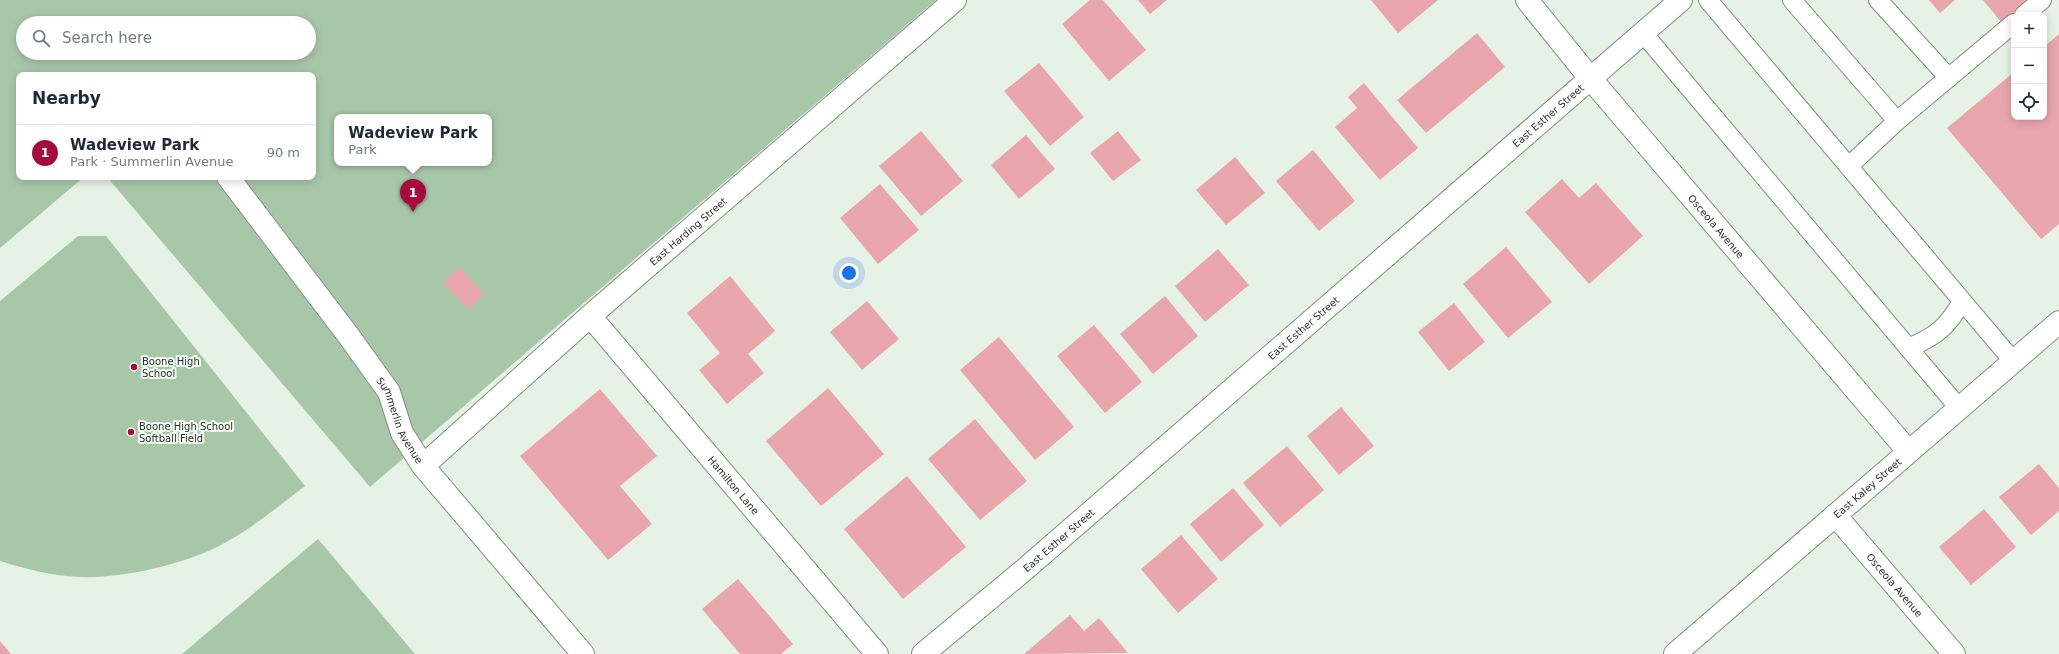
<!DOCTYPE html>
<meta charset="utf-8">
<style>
body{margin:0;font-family:"DejaVu Sans",sans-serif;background:#f6f6f7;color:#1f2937}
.controls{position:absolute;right:12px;top:12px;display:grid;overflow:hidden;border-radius:8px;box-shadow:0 2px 10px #0003}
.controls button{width:36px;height:36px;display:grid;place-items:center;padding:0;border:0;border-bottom:1px solid #e0e1e3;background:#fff;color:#1f2937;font:20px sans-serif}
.you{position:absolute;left:849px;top:273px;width:14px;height:14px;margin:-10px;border:3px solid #fff;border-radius:50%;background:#1a73e8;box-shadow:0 0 0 6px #1a73e833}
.badge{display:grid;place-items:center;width:26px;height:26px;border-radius:50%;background:#a50b3c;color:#fff;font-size:13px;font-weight:700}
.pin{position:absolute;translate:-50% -33px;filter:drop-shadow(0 1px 2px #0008)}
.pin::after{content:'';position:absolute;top:21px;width:14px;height:12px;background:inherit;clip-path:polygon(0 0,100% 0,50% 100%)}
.popup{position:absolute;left:334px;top:114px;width:158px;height:52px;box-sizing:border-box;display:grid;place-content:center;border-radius:8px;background:#fff;filter:drop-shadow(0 1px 3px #0005);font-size:13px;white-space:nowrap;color:#747a83}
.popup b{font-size:15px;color:#1f2937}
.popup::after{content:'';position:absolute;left:50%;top:100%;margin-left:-8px;border:8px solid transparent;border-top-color:#fff}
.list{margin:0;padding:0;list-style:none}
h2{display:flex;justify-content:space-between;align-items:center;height:52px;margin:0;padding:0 16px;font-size:17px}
h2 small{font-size:13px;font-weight:400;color:#747a83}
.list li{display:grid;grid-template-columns:26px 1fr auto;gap:12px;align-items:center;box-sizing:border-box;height:56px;padding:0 16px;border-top:1px solid #e0e1e3}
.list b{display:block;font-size:15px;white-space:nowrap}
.list p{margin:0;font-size:13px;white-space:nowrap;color:#747a83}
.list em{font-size:13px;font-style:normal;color:#747a83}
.icon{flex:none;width:22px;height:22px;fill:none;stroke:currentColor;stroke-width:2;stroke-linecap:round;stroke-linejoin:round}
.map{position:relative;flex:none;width:2059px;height:654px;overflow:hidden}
.search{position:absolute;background:#fff;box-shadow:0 2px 10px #0003;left:16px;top:16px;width:300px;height:44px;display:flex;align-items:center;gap:10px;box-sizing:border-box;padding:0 14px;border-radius:22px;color:#747a83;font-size:15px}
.panel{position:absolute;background:#fff;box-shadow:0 2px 10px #0003;left:16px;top:72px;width:300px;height:108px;border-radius:8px}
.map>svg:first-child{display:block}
.green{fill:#a8c7a9;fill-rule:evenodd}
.building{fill:#eaa6ad}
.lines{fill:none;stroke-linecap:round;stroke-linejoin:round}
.service-casing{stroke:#828d82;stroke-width:20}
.minor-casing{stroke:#828d82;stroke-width:24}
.tertiary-casing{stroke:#828d82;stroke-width:24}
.service{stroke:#fff;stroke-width:18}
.minor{stroke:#fff;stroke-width:22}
.tertiary{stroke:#fff;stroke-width:22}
.poi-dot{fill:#a50b3c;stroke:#f5fff5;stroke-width:1.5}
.labels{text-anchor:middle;stroke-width:4;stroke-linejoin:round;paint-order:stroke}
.street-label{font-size:10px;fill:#2a2e2a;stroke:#f5fff5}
.poi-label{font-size:10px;fill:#2a2e2a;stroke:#f5fff5;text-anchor:start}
</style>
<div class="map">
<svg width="2059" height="654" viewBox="0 0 2059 654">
<rect width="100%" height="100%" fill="#e6f2e6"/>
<path class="green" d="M 0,0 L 936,0 L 370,487 L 107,177 L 313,177 L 313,75 L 19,75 L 19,177 L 84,177 L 0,248 ZM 23,23 L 309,23 L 309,53 L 23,53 ZM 337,117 L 489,117 L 489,163 L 337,163 Z
M 78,236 L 106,236 L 305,486 C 276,508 248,532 215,548 C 180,565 119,579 80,577 C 52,576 26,569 0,561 L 0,301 Z
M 318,539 L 415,654 L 182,654 Z"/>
<path class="building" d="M 1090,0 L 1103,0 L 1146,50 L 1109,81 L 1062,24 Z
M 1138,0 L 1167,0 L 1150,14 Z
M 1371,0 L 1438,0 L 1398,33 Z
M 1929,0 L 1955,0 L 1940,13 Z
M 1983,0 L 2028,0 L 2002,23 Z
M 1477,33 L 1505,67 L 1426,133 L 1397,100 Z
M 2059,34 L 2059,224 L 2041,239 L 1947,128 L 2014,72 L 2014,117 L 2044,117 L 2044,47 Z
M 1039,63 L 1084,117 L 1050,146 L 1004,91 Z
M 1364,83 L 1418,148 L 1380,180 L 1335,127 L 1357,108 L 1348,97 Z
M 921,131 L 963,181 L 921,216 L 879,166 Z
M 1118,131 L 1141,160 L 1113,181 L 1090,153 Z
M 1026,135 L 1055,169 L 1019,199 L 991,165 Z
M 1313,150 L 1355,201 L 1319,231 L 1276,181 Z
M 1235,157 L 1265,193 L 1226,225 L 1196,190 Z
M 1562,179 L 1579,198 L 1596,183 L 1643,236 L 1589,284 L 1525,212 Z
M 880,184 L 919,230 L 878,264 L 840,218 Z
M 1506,247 L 1552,302 L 1508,338 L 1463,284 Z
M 1218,249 L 1249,285 L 1205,322 L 1175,286 Z
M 459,267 L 484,294 L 468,309 L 443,282 Z
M 730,276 L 775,331 L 748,354 L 764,373 L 727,404 L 699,370 L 720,353 L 687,313 Z
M 1165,296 L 1198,336 L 1153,374 L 1120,334 Z
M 867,301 L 899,339 L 862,370 L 830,332 Z
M 1454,303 L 1485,342 L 1449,371 L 1418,332 Z
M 1094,325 L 1142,382 L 1105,413 L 1057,356 Z
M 999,337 L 1074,427 L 1035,460 L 960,370 Z
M 828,388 L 884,454 L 821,506 L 766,441 Z
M 600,389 L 657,456 L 620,486 L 652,524 L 608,560 L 520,456 Z
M 1341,407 L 1374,446 L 1339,475 L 1307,436 Z
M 975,419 L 1027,481 L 980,520 L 928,459 Z
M 1287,446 L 1324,490 L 1280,527 L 1243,483 Z
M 2039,464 L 2059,488 L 2059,511 L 2031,535 L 1999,497 Z
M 907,476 L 966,547 L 903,599 L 844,529 Z
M 1233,488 L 1264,525 L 1221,562 L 1190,524 Z
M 1984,509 L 2016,547 L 1971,585 L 1939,547 Z
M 1181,535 L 1218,579 L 1178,613 L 1141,569 Z
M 738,579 L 793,644 L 781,654 L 740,654 L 702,609 Z
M 1070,615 L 1084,631 L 1099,618 L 1128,653 L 1024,654 Z
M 0,641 L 11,654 L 0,654 Z"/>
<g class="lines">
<g class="service-casing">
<path id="service" d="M 1708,0 L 2013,361
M 1792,0 L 1897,121
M 1878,0 L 1949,78
M 2024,15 L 2042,0
M 1643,33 L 1959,408
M 1849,166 L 1897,121 L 2014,23
M 1908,348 C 1935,337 1948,327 1962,301"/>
</g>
<g class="minor-casing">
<g id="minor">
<path id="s1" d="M 1527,0 L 1590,78 L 1908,451"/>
<path id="s2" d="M 228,177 L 348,335 L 389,392 L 402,433 L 423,466 L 583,654"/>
<path id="s3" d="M 590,316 L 877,654"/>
<path id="s4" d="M 423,466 L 590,316 L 955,0"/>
<path id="s5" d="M 1835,515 L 1954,654"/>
<path id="s6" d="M 923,654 L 1024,570 L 1681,0"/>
</g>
</g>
<g class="tertiary-casing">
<g id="tertiary">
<path id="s7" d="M 1675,654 L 2059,322"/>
</g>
</g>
<use href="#service" class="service"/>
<use href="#minor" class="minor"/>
<use href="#tertiary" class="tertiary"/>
</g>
<g class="poi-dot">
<circle cx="134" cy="367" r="4"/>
<circle cx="131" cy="432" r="4"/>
</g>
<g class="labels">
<g class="street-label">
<text dy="4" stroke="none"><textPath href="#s6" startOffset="825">East Esther Street</textPath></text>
<text dy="4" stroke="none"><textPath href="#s1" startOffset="295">Osceola Avenue</textPath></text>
<text dy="4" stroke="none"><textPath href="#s4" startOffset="354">East Harding Street</textPath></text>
<text dy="4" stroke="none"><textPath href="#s6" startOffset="501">East Esther Street</textPath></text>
<text dy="4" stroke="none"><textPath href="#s2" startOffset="299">Summerlin Avenue</textPath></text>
<text dy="4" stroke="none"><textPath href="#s3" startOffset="222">Hamilton Lane</textPath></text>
<text dy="4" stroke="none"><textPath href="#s7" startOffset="254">East Kaley Street</textPath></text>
<text dy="4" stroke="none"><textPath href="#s6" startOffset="177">East Esther Street</textPath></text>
<text dy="4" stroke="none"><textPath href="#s5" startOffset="92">Osceola Avenue</textPath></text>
</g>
<g class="poi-label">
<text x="142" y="365">Boone High<tspan x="142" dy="12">School</tspan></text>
<text x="139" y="430">Boone High School<tspan x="139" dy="12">Softball Field</tspan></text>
</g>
</g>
</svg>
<div class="controls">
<button>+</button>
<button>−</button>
<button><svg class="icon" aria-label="locate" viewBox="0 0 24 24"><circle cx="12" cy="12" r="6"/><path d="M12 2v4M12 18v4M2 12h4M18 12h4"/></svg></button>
</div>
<div class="you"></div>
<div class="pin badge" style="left:413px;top:212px">1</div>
<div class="popup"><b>Wadeview Park</b>Park</div>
<div class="search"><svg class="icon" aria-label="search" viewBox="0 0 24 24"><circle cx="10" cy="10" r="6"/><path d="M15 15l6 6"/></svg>Search here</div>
<section class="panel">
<h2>Nearby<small></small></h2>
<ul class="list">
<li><span class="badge">1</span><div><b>Wadeview Park</b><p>Park · Summerlin Avenue</p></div><em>90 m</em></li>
</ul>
</section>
</div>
